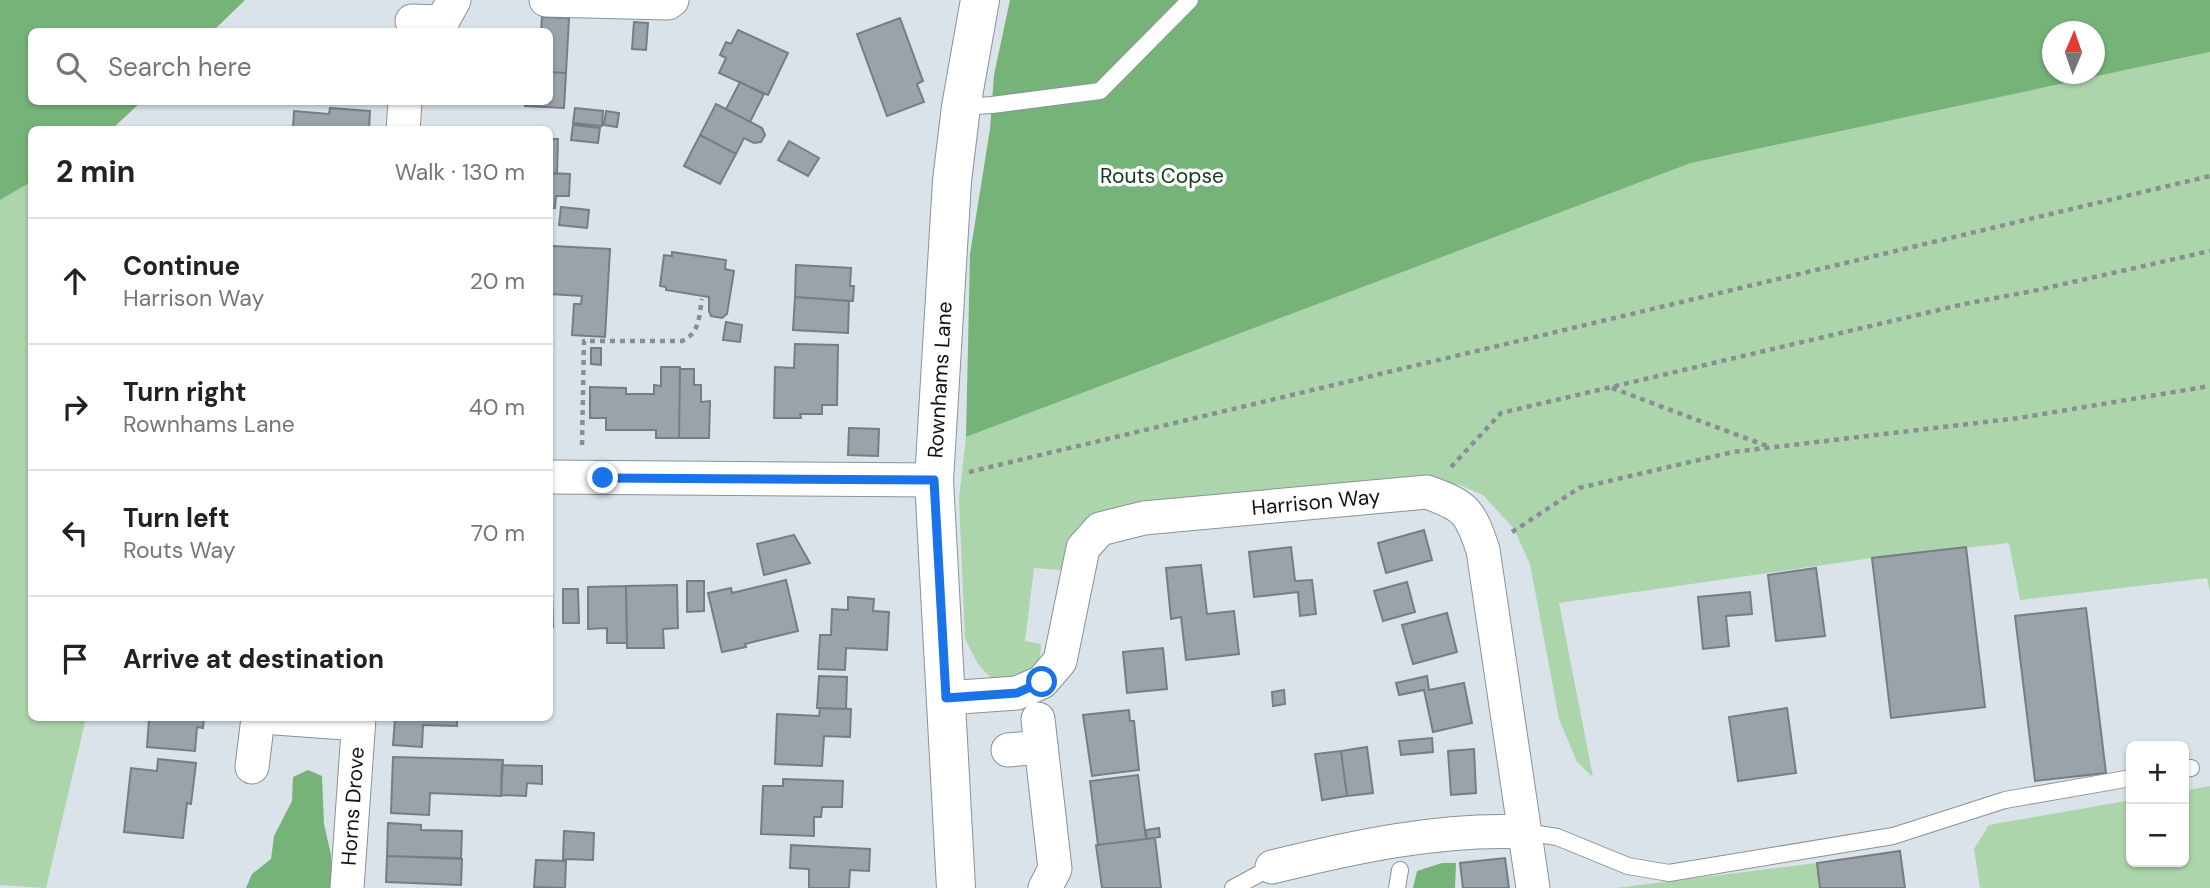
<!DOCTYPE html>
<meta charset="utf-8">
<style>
body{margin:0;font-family:"DM Sans",sans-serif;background:#f6f6f6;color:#222}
.controls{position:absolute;right:21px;bottom:21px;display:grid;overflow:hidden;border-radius:10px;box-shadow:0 2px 5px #0004}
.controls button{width:63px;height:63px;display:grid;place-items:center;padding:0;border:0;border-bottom:2px solid #e0e0e0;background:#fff;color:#222;font:35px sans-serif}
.compass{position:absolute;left:2042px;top:21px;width:63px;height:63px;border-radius:50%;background:#fff;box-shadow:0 2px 5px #0004;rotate:2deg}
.stop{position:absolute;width:21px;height:21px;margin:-16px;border:5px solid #1a73e8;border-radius:50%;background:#fff}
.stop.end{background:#1a73e8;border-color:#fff;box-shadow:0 2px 7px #0008}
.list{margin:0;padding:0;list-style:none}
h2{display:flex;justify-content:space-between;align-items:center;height:91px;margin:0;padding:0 28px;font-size:30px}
h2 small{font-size:23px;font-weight:400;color:#767676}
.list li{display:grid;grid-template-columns:46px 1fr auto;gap:21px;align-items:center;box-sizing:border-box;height:126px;padding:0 28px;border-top:2px solid #e0e0e0}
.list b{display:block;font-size:26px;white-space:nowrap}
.list p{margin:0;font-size:23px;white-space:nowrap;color:#767676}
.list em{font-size:23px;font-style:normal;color:#767676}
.icon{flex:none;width:38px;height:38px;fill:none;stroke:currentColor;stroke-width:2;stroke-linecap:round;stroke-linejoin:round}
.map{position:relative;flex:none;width:2210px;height:888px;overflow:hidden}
.search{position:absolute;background:#fff;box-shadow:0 2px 5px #0004;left:28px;top:28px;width:525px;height:77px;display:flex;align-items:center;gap:18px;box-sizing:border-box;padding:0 24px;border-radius:10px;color:#767676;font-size:26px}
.panel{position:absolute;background:#fff;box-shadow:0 2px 5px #0004;left:28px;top:126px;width:525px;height:595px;border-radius:10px}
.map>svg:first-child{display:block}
.green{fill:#add5ac}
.forest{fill:#76b378;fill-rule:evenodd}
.building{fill:#9ba3aa;stroke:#767d84;stroke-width:2}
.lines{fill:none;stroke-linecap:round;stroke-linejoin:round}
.service-casing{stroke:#8a9299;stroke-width:18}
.minor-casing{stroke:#8a9299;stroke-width:35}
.tertiary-casing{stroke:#8a9299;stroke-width:40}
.path{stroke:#888e94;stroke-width:4.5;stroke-dasharray:5 5;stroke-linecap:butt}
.service{stroke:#fff;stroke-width:16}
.minor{stroke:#fff;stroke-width:33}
.tertiary{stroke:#fff;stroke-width:38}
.route{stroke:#1a73e8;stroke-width:9}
.labels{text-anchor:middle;stroke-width:7;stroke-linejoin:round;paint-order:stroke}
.park-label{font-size:21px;fill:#0e3a13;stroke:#fff}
.street-label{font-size:21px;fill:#111417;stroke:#fff}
</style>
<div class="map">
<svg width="2210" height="888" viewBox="0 0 2210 888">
<rect width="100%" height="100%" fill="#dae2ea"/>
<path class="green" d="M 2210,52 L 2210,592 L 2207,578 L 2020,600 L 2009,543 L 1872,558 L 1559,603 L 1593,777 L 1577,762 L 1559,719 L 1530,564 L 1514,529 L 1483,495 L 1460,485 L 1433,481 L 1082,529 L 1060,570 L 1034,568 L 1025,641 L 1041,644 L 1040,657 L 1035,671 L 1011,681 L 991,678 L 978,664 L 965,639 L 959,498 L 966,437 L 1691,163 Z
M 31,182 L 32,718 L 86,718 L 46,888 L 0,885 L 0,200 Z
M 2210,786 L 2210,888 L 1980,888 L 1974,849 L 1989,825 L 2131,800 L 2131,862 L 2184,862 L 2184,791 Z
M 1817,863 L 1820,888 L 1616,888 Z"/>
<path class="forest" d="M 0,0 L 245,0 L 213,31 L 32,32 L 32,102 L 141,102 L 112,129 L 32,130 L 31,182 L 0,200 Z
M 1010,0 L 2210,0 L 2210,52 L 1691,163 L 966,437 L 970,254 L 990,129 L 994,75 ZM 2052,32 L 2094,32 L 2094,74 L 2052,74 Z
M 308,770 L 322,776 L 324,824 L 331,855 L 332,888 L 246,888 L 252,874 L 271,859 L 274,836 L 292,801 L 293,777 Z
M 1442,863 L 1456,863 L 1455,888 L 1413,888 L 1417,871 Z"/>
<path class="building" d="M 542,17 L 569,18 L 566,73 L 550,72 L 550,32 L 541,32 Z
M 900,18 L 923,81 L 917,84 L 924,102 L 887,116 L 857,34 Z
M 634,22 L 648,23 L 646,50 L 632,49 Z
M 738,30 L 788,53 L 768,95 L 719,73 L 726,58 L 720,55 L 726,42 L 731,44 Z
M 550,72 L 566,73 L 564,108 L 525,106 L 525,102 L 550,102 Z
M 740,82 L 764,94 L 750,122 L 726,109 Z
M 716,104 L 762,128 L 765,135 L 761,142 L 754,143 L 744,138 L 736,154 L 700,135 Z
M 330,108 L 370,111 L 369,130 L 277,130 L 278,127 L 293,128 L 294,111 L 329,114 Z
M 575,108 L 603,111 L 602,126 L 573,123 Z
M 606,111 L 619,113 L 617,127 L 604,125 Z
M 573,125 L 600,128 L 598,143 L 571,140 Z
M 700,135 L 736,154 L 720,184 L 684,166 Z
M 550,139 L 558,139 L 557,174 L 550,173 Z
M 789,141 L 819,158 L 808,176 L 778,160 Z
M 550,173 L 570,174 L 569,196 L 556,196 L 555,208 L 550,208 Z
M 561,207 L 589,210 L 587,228 L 559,225 Z
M 552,246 L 610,249 L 605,337 L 572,335 L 574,304 L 581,304 L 582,296 L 550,294 Z
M 672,252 L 726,260 L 725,269 L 734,271 L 727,314 L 722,318 L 711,316 L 709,311 L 709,297 L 666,290 L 666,287 L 660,286 L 664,255 L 672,256 Z
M 796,265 L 851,268 L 850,286 L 854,286 L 853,301 L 795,297 Z
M 795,297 L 849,301 L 848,333 L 793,330 Z
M 726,322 L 742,325 L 740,342 L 723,340 Z
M 795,344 L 838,345 L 837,405 L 822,405 L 822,414 L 800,414 L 801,418 L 774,418 L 775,367 L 794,368 Z
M 591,348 L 601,348 L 601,365 L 591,364 Z
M 661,367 L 680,367 L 679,438 L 656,438 L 656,430 L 606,430 L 606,418 L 590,418 L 590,387 L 626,388 L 626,394 L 654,394 L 654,385 L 661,386 Z
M 680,369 L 694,369 L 694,385 L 701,385 L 701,402 L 710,401 L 709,438 L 679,438 Z
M 849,428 L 879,429 L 878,456 L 848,455 Z
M 1424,530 L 1432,560 L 1386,573 L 1378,543 Z
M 794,535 L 810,563 L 764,575 L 757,544 Z
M 1291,547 L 1295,581 L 1312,580 L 1316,614 L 1300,616 L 1298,592 L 1254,597 L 1249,552 Z
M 1966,547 L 1985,707 L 1891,718 L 1872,558 Z
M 1201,565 L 1207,614 L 1234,611 L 1239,654 L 1186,660 L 1181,617 L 1171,619 L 1166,568 Z
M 1816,568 L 1825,636 L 1776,641 L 1768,575 Z
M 786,580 L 798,631 L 745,644 L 746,647 L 722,652 L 708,593 L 731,588 L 732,593 Z
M 687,581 L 704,581 L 704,611 L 687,612 Z
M 1407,582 L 1415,612 L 1383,621 L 1374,591 Z
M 677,585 L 678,628 L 663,629 L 664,648 L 627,648 L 626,586 Z
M 626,586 L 627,643 L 607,643 L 607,628 L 588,629 L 588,587 Z
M 550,588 L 552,588 L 553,627 L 550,627 Z
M 563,589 L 578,589 L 579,623 L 563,623 Z
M 1750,592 L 1752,614 L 1726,616 L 1729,646 L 1703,649 L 1698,597 Z
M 848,597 L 874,599 L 873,611 L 889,612 L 887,650 L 846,648 L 845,670 L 818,669 L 820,635 L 831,635 L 832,609 L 848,610 Z
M 2086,608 L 2106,773 L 2035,781 L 2015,616 Z
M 1447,613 L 1457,652 L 1413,664 L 1402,625 Z
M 1163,648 L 1167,689 L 1127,693 L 1123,652 Z
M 819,676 L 847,677 L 846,709 L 817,708 Z
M 1427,676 L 1429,690 L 1464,683 L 1472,723 L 1433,732 L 1424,690 L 1399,695 L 1396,683 Z
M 1284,690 L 1285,704 L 1273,706 L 1272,692 Z
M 820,708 L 851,709 L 850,737 L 824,736 L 822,766 L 775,764 L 777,714 L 819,716 Z
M 1787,708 L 1796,773 L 1738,781 L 1729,717 Z
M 1129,710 L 1130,721 L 1134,721 L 1139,770 L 1092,776 L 1083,715 Z
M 136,718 L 204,718 L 203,728 L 197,727 L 195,751 L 147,747 L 149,719 Z
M 395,718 L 457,718 L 457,726 L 423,725 L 422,747 L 393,745 Z
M 1432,738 L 1433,752 L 1401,755 L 1399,741 Z
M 1367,747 L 1373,793 L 1347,796 L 1341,751 Z
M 1474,749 L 1476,793 L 1451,795 L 1448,751 Z
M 1341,751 L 1347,796 L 1322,800 L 1315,754 Z
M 393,757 L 503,760 L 501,796 L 430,793 L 429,815 L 391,813 Z
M 158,759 L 196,763 L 191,804 L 187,803 L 183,838 L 124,832 L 131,768 L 157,771 Z
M 502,765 L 542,766 L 542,784 L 527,783 L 526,796 L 501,795 Z
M 1138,775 L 1146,839 L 1098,845 L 1090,781 Z
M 783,779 L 843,781 L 842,807 L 822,807 L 821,817 L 814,817 L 814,836 L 761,834 L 763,786 L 783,786 Z
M 388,823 L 421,825 L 421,830 L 462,831 L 461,858 L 387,856 Z
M 1159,828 L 1160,837 L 1147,839 L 1146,830 Z
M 564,831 L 594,833 L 593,860 L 563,859 Z
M 1155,838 L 1161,888 L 1102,888 L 1096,845 Z
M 791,845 L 870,849 L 869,871 L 850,870 L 849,888 L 809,888 L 809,869 L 790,868 Z
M 1900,851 L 1905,888 L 1820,888 L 1817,863 Z
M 387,856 L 462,859 L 461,885 L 386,882 Z
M 1505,858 L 1509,888 L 1463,888 L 1460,863 Z
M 536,860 L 566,861 L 565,888 L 534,887 Z"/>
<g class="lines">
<g class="service-casing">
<path id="service" d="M 962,107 L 992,105 L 1100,91 L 1190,0
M 2184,769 L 2191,768
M 1525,832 L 1557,837 L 1628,866 L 1669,873 L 1893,836 L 2005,800 L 2131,778
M 1233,888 L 1272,867
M 1397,888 L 1400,870"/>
</g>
<g class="minor-casing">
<g id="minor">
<path d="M 546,0 L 668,3 L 672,0"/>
<path d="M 412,21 L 442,22 L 454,0"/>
<path d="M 403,130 L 405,102"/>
<path d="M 550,477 L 934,480"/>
<path id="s1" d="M 946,698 L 1017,693 L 1042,682 L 1060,661 L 1083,548 L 1100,529 L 1144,518 L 1427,492 C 1466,506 1470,511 1483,550 L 1533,888"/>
<path d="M 276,718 L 358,724"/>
<path d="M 1038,719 L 1055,869 L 1045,888"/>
<path d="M 1008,750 L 1041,747"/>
<path d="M 252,767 L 258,718"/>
<path d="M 1272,867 C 1353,847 1440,828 1525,832"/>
<path id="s2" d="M 347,888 L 359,718"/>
</g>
</g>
<g class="tertiary-casing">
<g id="tertiary">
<path id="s3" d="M 956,888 L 934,480 L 952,181 L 961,107 L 980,0"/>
</g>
</g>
<path class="path" d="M 1612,388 L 1767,446
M 582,445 L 584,341 L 682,341 C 700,333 699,316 702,299
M 1451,467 L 1501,413 L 1964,304 L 2033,291 L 2210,251
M 969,472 L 2210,176
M 1512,532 L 1579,488 L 1733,452 L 2019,418 L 2210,386"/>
<use href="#service" class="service"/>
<use href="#minor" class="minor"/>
<use href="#tertiary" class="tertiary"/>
</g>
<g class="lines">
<path class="route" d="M 603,478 L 934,480 L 946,698 L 1017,693 L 1042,682"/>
</g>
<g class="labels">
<g class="park-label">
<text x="1162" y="183">Routs Copse</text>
</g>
<g class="street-label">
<text dy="7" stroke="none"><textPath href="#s3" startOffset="509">Rownhams Lane</textPath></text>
<text dy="7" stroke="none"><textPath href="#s1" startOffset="485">Harrison Way</textPath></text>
<text dy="7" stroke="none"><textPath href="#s2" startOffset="82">Horns Drove</textPath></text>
</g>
</g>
</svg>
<div class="controls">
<button>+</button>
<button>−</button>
</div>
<svg class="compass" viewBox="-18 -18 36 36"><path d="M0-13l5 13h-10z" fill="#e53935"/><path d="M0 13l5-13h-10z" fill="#767676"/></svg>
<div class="stop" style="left:1042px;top:682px"></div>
<div class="stop end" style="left:603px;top:478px"></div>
<div class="search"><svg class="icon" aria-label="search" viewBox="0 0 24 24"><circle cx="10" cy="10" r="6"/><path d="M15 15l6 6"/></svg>Search here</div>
<section class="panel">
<h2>2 min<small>Walk · 130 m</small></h2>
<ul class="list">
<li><svg class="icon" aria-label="ahead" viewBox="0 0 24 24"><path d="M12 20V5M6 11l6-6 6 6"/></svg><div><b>Continue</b><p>Harrison Way</p></div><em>20 m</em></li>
<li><svg class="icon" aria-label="right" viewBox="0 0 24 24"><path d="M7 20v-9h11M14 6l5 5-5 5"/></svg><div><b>Turn right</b><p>Rownhams Lane</p></div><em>40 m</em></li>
<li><svg class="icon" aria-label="left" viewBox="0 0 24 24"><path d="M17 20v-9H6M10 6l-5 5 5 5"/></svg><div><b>Turn left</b><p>Routs Way</p></div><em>70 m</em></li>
<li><svg class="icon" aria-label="arrive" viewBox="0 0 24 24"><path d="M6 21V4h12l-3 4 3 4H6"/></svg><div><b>Arrive at destination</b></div></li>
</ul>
</section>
</div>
